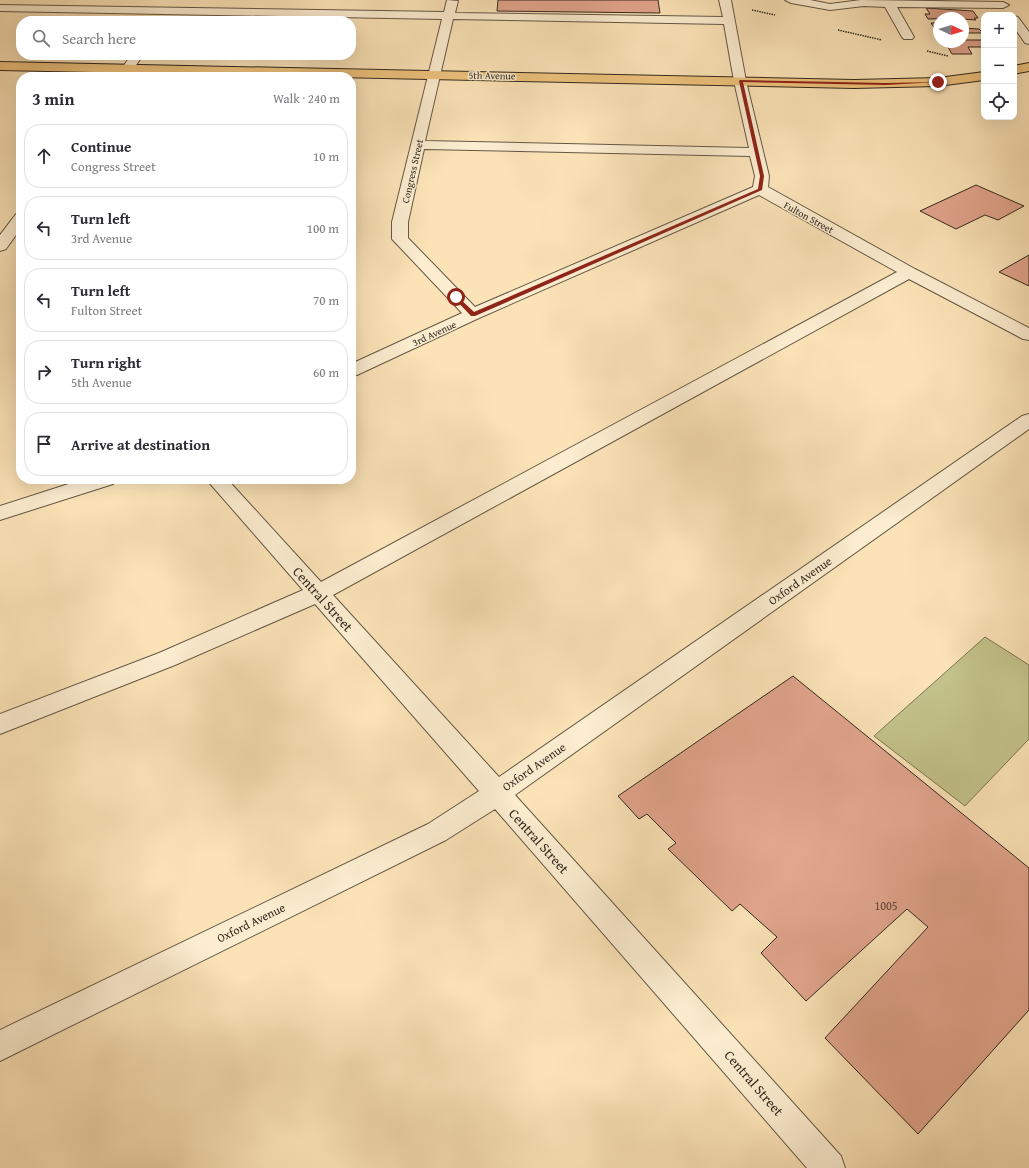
<!DOCTYPE html>
<meta charset="utf-8">
<style>
body{margin:0;font-family:"Gentium Book Plus",serif;background:#f7f7f7;color:#2b2b33}
.controls{position:absolute;right:12px;top:12px;display:grid;overflow:hidden;border-radius:8px;box-shadow:0 4px 16px #0002}
.controls button{width:36px;height:36px;display:grid;place-items:center;padding:0;border:0;border-bottom:1px solid #e1e1e2;background:#fff;color:#2b2b33;font:20px sans-serif}
.compass{position:absolute;left:933px;top:12px;width:36px;height:36px;border-radius:50%;background:#fff;box-shadow:0 4px 16px #0002;rotate:94deg}
.stop{position:absolute;width:12px;height:12px;margin:-9px;border:3px solid #8f2418;border-radius:50%;background:#fff}
.stop.end{background:#8f2418;border-color:#fff;box-shadow:0 1px 4px #0008}
.list{margin:0;padding:0;list-style:none}
h2{display:flex;justify-content:space-between;align-items:center;height:52px;margin:0;padding:0 16px;font-size:17px}
h2 small{font-size:13px;font-weight:400;color:#7c7c81}
.list li{display:grid;grid-template-columns:26px 1fr auto;gap:12px;align-items:center;box-sizing:border-box;height:64px;margin:0 8px 8px;padding:0 8px;border:1px solid #e1e1e2;border-radius:16px}
.list b{display:block;font-size:15px;white-space:nowrap}
.list p{margin:0;font-size:13px;white-space:nowrap;color:#7c7c81}
.list em{font-size:13px;font-style:normal;color:#7c7c81}
.icon{flex:none;width:22px;height:22px;fill:none;stroke:currentColor;stroke-width:2;stroke-linecap:round;stroke-linejoin:round}
.map{position:relative;flex:none;width:1029px;height:1168px;overflow:hidden}
.search{position:absolute;background:#fff;box-shadow:0 4px 16px #0002;left:16px;top:16px;width:340px;height:44px;display:flex;align-items:center;gap:10px;box-sizing:border-box;padding:0 14px;border-radius:16px;color:#7c7c81;font-size:15px}
.panel{position:absolute;background:#fff;box-shadow:0 4px 16px #0002;left:16px;top:72px;width:340px;height:412px;border-radius:16px}
.map>svg:first-child{display:block}
.green{fill:#c3c28a;stroke:#7a7654}
.building{fill:#e2a58d;stroke:#32291f}
.lines{fill:none;stroke-linecap:round;stroke-linejoin:round}
.minor-casing{stroke:#645845;stroke-width:2}
.major-casing{stroke:#32291f;stroke-width:2}
.path{stroke:#32291f;stroke-width:1.5;stroke-dasharray:1.5 1;stroke-linecap:butt}
.minor{fill:#fcedd0;fill-rule:evenodd}
.major{fill:#eec27c;fill-rule:evenodd}
.route{fill:#8f2418}
.labels{text-anchor:middle;stroke-width:3;stroke-linejoin:round;paint-order:stroke}
.far-street-label{font-size:10px;fill:#32291f;stroke:#fcedd0}
.street-label{font-size:12px;fill:#32291f;stroke:#fcedd0}
.near-number-label{font-size:12px;fill:#5e483a}
.near-street-label{font-size:14px;fill:#32291f;stroke:#fcedd0}
</style>
<div class="map">
<svg width="1029" height="1168" viewBox="0 0 1029 1168">
<rect width="100%" height="100%" fill="#fbe3b7"/>
<filter id="stains"><feTurbulence type="fractalNoise" baseFrequency=".005" numOctaves="4"/><feColorMatrix values="0 0 0 0 .2 0 0 0 0 .09 0 0 0 0 .02 0 0 0 .5 -.17"/></filter>
<radialGradient id="worn" r=".72"><stop offset=".6" stop-color="#630" stop-opacity="0"/><stop offset="1" stop-color="#630" stop-opacity=".3"/></radialGradient>
<path class="green" d="M 985,637 L 1029,665 L 1029,739 L 965,806 L 874,736 Z"/>
<path class="building" d="M 498,0 L 658,0 L 660,13 L 497,11 Z
M 926,8 L 973,11 L 978,18 L 974,18 L 976,20 L 963,19 L 963,18 L 928,19 L 925,14 L 930,14 Z
M 931,23 L 939,23 L 939,33 L 938,33 Z
M 963,28 L 979,29 L 983,33 L 963,33 Z
M 963,40 L 984,40 L 984,47 L 968,47 L 972,54 L 952,54 L 945,42 L 963,42 Z
M 976,185 L 1024,206 L 998,220 L 985,215 L 956,229 L 920,211 Z
M 1029,255 L 1029,286 L 999,272 Z
M 793,676 L 1029,868 L 1029,1010 L 918,1134 L 825,1038 L 928,927 L 907,909 L 806,1001 L 761,953 L 777,937 L 740,904 L 732,911 L 668,849 L 676,843 L 647,814 L 639,819 L 618,796 Z"/>
<g class="lines">
<g class="minor-casing">
<path id="minor" d="M 447,0 L 458,1 L 455,13 L 723,17 L 719,0 L 731,0 L 746,81 L 769,176 L 768,187 L 915,269 L 1029,328 L 1029,340 L 1023,339 L 909,279 L 333,595 L 499,777 L 1022,416 L 1029,414 L 1029,429 L 515,795 L 841,1156 L 845,1168 L 807,1168 L 495,809 L 446,840 L 0,1061 L 0,1030 L 428,824 L 479,791 L 315,604 L 175,665 L 0,734 L 0,714 L 159,653 L 303,590 L 206,479 L 227,479 L 321,582 L 897,272 L 759,195 L 479,318 L 357,375 L 351,376 L 351,364 L 462,313 L 392,239 L 392,222 L 442,19 L 0,11 L 0,5 L 444,12 ZM 453,19 L 724,24 L 734,81 L 749,148 L 425,141 ZM 424,149 L 750,156 L 755,176 L 753,187 L 475,307 L 408,238 L 408,222 Z
M 785,0 L 810,0 L 830,4 L 861,0 L 1003,2 L 1009,5 L 1003,8 L 897,7 L 914,37 L 912,39 L 904,39 L 902,37 L 885,7 L 864,6 L 830,10 L 791,3 Z
M 1014,16 L 1018,17 L 1029,32 L 1029,44 L 1025,43 L 1014,27 Z
M 131,55 L 143,55 L 128,77 L 116,77 Z
M 21,212 L 21,228 L 6,249 L 0,251 L 0,235 L 16,214 Z
M 84,479 L 116,479 L 113,484 L 0,520 L 0,506 Z"/>
</g>
<g class="major-casing">
<path id="major" d="M 0,62 L 854,80 L 938,78 L 984,72 L 984,80 L 938,86 L 854,88 L 0,70 Z
M 1029,63 L 1029,71 L 1014,74 L 1014,66 Z"/>
</g>
<path class="path" d="M 752,10 L 775,15
M 838,30 L 882,40
M 927,51 L 948,56"/>
<use href="#minor" class="minor"/>
<use href="#major" class="major"/>
</g>
<path class="route" d="M 740,80 L 885,83 L 940,82 L 885,85 L 743,82 L 764,176 L 762,190 L 475,316 L 471,316 L 454,298 L 454,296 L 457,296 L 474,312 L 758,189 L 760,176 L 739,81 Z"/>
<g class="labels">
<g class="far-street-label">
<text transform="translate(492 75) rotate(1)" y="4">5th Avenue</text>
<text transform="translate(412 171) rotate(-77)" y="4">Congress Street</text>
<text transform="translate(809 217) rotate(29)" y="4">Fulton Street</text>
<text transform="translate(434 333) rotate(-25)" y="4">3rd Avenue</text>
</g>
<g class="street-label">
<text transform="translate(800 581) rotate(-35)" y="4">Oxford Avenue</text>
<text transform="translate(534 767) rotate(-35)" y="4">Oxford Avenue</text>
<text transform="translate(251 923) rotate(-26)" y="4">Oxford Avenue</text>
</g>
<g class="near-number-label">
<text x="886" y="910">1005</text>
</g>
<g class="near-street-label">
<text transform="translate(323 599) rotate(48)" y="5">Central Street</text>
<text transform="translate(539 841) rotate(48)" y="5">Central Street</text>
<text transform="translate(754 1083) rotate(49)" y="5">Central Street</text>
</g>
</g>
<rect width="100%" height="100%" filter="url(#stains)"/>
<rect width="100%" height="100%" fill="url(#worn)"/>
</svg>
<div class="controls">
<button>+</button>
<button>−</button>
<button><svg class="icon" aria-label="locate" viewBox="0 0 24 24"><circle cx="12" cy="12" r="6"/><path d="M12 2v4M12 18v4M2 12h4M18 12h4"/></svg></button>
</div>
<svg class="compass" viewBox="-18 -18 36 36"><path d="M0-13l5 13h-10z" fill="#e53935"/><path d="M0 13l5-13h-10z" fill="#7c7c81"/></svg>
<div class="stop" style="left:456px;top:297px"></div>
<div class="stop end" style="left:938px;top:82px"></div>
<div class="search"><svg class="icon" aria-label="search" viewBox="0 0 24 24"><circle cx="10" cy="10" r="6"/><path d="M15 15l6 6"/></svg>Search here</div>
<section class="panel">
<h2>3 min<small>Walk · 240 m</small></h2>
<ul class="list">
<li><svg class="icon" aria-label="ahead" viewBox="0 0 24 24"><path d="M12 20V5M6 11l6-6 6 6"/></svg><div><b>Continue</b><p>Congress Street</p></div><em>10 m</em></li>
<li><svg class="icon" aria-label="left" viewBox="0 0 24 24"><path d="M17 20v-9H6M10 6l-5 5 5 5"/></svg><div><b>Turn left</b><p>3rd Avenue</p></div><em>100 m</em></li>
<li><svg class="icon" aria-label="left" viewBox="0 0 24 24"><path d="M17 20v-9H6M10 6l-5 5 5 5"/></svg><div><b>Turn left</b><p>Fulton Street</p></div><em>70 m</em></li>
<li><svg class="icon" aria-label="right" viewBox="0 0 24 24"><path d="M7 20v-9h11M14 6l5 5-5 5"/></svg><div><b>Turn right</b><p>5th Avenue</p></div><em>60 m</em></li>
<li><svg class="icon" aria-label="arrive" viewBox="0 0 24 24"><path d="M6 21V4h12l-3 4 3 4H6"/></svg><div><b>Arrive at destination</b></div></li>
</ul>
</section>
</div>
